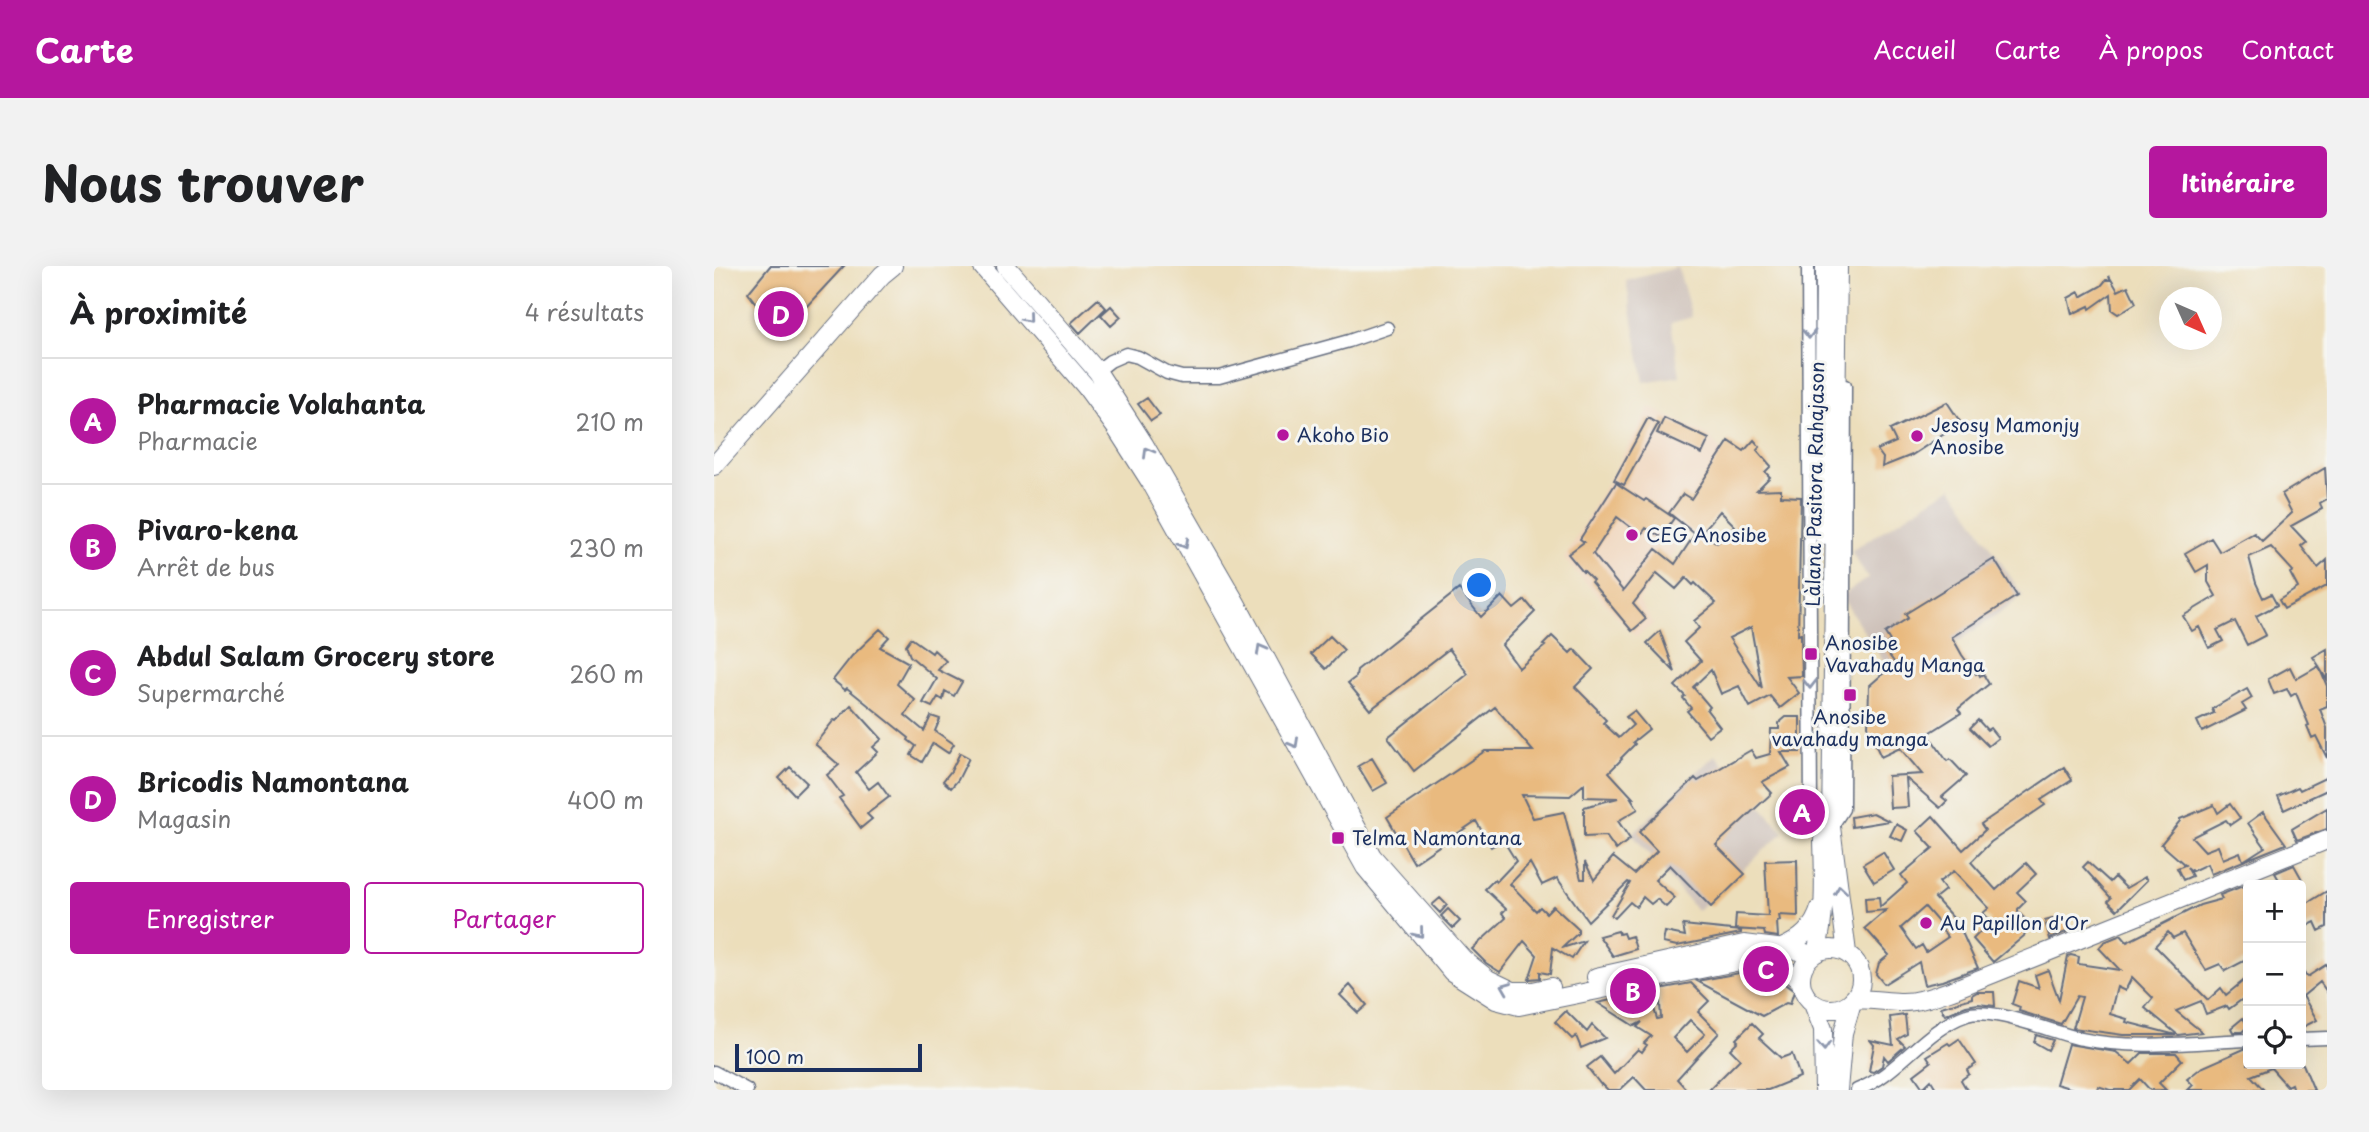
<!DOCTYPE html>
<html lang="fr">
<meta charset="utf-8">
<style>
body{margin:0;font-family:"Playpen Sans",sans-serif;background:#f2f2f2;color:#202124}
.controls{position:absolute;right:21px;bottom:21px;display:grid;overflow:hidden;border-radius:7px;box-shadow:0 7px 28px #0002}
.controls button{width:63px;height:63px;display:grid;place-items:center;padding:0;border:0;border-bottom:2px solid #e0e0e0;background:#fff;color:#202124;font:35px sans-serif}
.compass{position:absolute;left:1445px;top:21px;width:63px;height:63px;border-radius:50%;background:#fff;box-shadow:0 7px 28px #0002;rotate:135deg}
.scale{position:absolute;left:21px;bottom:18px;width:187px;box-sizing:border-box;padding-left:7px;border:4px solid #1b2f5e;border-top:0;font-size:19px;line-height:24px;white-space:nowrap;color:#1b2f5e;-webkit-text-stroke:5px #f6f6f2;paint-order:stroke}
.you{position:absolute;left:766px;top:320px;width:24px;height:24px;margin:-18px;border:5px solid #fff;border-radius:50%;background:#1a73e8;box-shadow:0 0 0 10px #1a73e833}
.badge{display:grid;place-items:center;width:46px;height:46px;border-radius:50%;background:#b5179e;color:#fff;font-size:23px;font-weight:700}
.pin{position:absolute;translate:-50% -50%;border:4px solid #fff;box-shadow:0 2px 7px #0006}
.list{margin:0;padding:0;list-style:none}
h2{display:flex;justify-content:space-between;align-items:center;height:91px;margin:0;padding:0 28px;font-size:30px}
h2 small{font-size:23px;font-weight:400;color:#757577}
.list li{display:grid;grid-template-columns:46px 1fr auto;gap:21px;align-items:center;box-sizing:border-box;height:126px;padding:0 28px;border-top:2px solid #e0e0e0}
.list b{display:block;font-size:26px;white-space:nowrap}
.list p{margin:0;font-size:23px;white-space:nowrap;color:#757577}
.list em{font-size:23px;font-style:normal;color:#757577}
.actions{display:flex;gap:14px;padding:21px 28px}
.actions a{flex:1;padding:16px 0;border:2px solid #b5179e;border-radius:7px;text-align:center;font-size:24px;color:#b5179e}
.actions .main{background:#b5179e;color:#fff}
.icon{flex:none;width:38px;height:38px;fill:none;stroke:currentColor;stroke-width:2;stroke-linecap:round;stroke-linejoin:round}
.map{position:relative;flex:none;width:1613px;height:824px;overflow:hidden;border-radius:7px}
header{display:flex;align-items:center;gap:42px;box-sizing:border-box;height:98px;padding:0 35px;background:#b5179e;color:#fff}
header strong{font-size:33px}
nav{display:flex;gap:38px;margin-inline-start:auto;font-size:24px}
.intro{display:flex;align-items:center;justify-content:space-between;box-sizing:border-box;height:168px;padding:0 42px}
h1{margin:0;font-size:49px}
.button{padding:18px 32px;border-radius:7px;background:#b5179e;color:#fff;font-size:24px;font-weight:700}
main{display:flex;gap:42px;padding:0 42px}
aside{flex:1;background:#fff;border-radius:7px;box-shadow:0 7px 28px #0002}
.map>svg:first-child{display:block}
.built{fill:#f0d5bc}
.industrial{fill:#cec1b9}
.building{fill:#e9ba7f;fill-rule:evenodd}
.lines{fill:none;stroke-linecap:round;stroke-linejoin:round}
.street-casing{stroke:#646c7f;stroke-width:15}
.secondary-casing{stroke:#646c7f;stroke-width:20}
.street{stroke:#fff;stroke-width:12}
.secondary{stroke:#fff;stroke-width:18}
.oneway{stroke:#8d97ae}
.poi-dot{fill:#b5179e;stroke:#f6f6f2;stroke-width:2.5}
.labels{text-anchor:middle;stroke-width:6;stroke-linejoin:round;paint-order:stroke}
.poi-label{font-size:19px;fill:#1b2f5e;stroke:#f6f6f2;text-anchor:start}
.street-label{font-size:19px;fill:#1b2f5e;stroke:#f6f6f2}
</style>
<header>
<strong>Carte</strong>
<nav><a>Accueil</a><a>Carte</a><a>À propos</a><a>Contact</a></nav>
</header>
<div class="intro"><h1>Nous trouver</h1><a class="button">Itinéraire</a></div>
<main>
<aside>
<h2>À proximité<small>4 résultats</small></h2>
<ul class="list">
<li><span class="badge">A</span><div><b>Pharmacie Volahanta</b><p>Pharmacie</p></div><em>210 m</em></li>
<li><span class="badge">B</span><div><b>Pivaro-kena</b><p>Arrêt de bus</p></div><em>230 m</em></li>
<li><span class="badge">C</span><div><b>Abdul Salam Grocery store</b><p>Supermarché</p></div><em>260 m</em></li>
<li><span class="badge">D</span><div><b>Bricodis Namontana</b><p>Magasin</p></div><em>400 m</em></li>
</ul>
<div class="actions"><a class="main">Enregistrer</a><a>Partager</a></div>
</aside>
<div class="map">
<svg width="1613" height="824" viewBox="0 0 1613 824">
<rect width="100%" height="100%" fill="#f6f6f2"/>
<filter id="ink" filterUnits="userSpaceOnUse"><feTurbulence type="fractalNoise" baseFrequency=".0143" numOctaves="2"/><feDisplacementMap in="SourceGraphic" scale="14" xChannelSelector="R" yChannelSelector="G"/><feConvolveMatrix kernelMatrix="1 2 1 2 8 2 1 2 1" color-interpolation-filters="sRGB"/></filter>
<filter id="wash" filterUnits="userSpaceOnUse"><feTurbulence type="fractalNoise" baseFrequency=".00686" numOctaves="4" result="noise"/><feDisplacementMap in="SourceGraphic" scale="28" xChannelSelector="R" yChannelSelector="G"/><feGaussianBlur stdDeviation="1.57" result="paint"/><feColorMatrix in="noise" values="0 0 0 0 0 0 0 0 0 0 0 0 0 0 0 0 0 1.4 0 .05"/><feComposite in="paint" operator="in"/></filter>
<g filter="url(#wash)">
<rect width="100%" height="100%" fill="#ecdebb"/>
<path class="built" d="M 936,141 L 996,171 L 1017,199 L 1014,211 L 925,335 L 939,358 L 922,371 L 850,293 Z"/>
<path class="industrial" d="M 964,1 L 978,51 L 957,57 L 966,110 L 930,116 L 912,15 Z
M 1238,221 L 1309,330 L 1184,418 L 1127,330 L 1154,312 L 1137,285 Z
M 1001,489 L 1070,566 L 983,645 L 918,568 Z"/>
<g id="blocks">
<path class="building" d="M 56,0 L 130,0 L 66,69 L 34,27 Z
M 1395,10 L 1404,25 L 1414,20 L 1422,37 L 1404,48 L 1398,44 L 1397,28 L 1376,43 L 1375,40 L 1358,48 L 1354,32 L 1365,26 L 1367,31 L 1387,20 L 1392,14 L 1396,14 Z
M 384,33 L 392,42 L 366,67 L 357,57 Z
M 397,40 L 407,51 L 397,60 L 387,49 Z
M 433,132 L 446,149 L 437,155 L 424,138 Z
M 1233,136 L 1247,157 L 1198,189 L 1168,201 L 1169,192 L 1163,184 L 1182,176 L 1176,164 Z
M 934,152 L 944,158 L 910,219 L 900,214 Z
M 950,152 L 995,173 L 988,188 L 943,167 Z
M 1040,174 L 1046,181 L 1043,184 L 1057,200 L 1051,206 L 1056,211 L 1043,224 L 1067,223 L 1067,230 L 1087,231 L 1084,369 L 1087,368 L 1087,373 L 1088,410 L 1073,411 L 1085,427 L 1066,442 L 1056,430 L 1036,441 L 1025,420 L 1007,428 L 997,404 L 979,421 L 996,441 L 993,444 L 1006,461 L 994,470 L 973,445 L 977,442 L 969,432 L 971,430 L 961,420 L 987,395 L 970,376 L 985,362 L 980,355 L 1002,337 L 981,317 L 979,319 L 972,312 L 962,323 L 943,307 L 919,338 L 932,353 L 918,365 L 877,316 L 879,314 L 870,305 L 869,306 L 854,288 L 870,276 L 866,273 L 902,217 L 930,235 L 932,233 L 960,252 L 947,271 L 932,262 L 927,269 L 903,251 L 879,288 L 909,325 L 942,283 L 961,298 L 981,268 L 955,247 L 969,228 L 977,233 L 1015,175 L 1030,185 ZM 1006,245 L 1021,260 L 1003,277 L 988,266 ZM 1037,361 L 1048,423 L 1015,372 Z
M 1611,202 L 1613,233 L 1606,237 L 1608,243 L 1577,260 L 1592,276 L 1587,280 L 1604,302 L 1613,294 L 1613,320 L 1570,343 L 1565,334 L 1584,322 L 1576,307 L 1579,305 L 1557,281 L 1535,291 L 1542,317 L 1549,332 L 1557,328 L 1563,339 L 1542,350 L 1552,369 L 1533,379 L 1521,355 L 1503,364 L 1509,375 L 1495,382 L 1485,361 L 1478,365 L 1469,350 L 1502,330 L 1494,316 L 1494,299 L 1482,306 L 1471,287 L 1497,272 L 1506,286 L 1540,267 L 1548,275 L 1578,247 L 1568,228 Z
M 1280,293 L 1303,330 L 1238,371 L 1248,389 L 1262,408 L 1264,406 L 1266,410 L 1269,408 L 1275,418 L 1244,443 L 1247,447 L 1214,468 L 1233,495 L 1236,493 L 1252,510 L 1228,531 L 1233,535 L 1226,542 L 1192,512 L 1194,541 L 1176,542 L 1174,510 L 1208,508 L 1186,482 L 1167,491 L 1154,463 L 1155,420 L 1179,399 L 1180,396 L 1169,381 L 1176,375 L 1171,367 L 1194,352 L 1191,348 Z
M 745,323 L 767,351 L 788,330 L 800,343 L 811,334 L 821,346 L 788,379 L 805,402 L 831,380 L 829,379 L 838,370 L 856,387 L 860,383 L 879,403 L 861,421 L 884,444 L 883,445 L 892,454 L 889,457 L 905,472 L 919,459 L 912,451 L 920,445 L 935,463 L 919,476 L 921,478 L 907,492 L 908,493 L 895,506 L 919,532 L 917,532 L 924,543 L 904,555 L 916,573 L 902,584 L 892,570 L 870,571 L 870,541 L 904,532 L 870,531 L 870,518 L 856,530 L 808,529 L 819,552 L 850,546 L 867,613 L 871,613 L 871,596 L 880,614 L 899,591 L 920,608 L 943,585 L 925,566 L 981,512 L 984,515 L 1037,484 L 1042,492 L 1056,488 L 1057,463 L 1065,463 L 1065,457 L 1072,451 L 1086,451 L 1086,486 L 1067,486 L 1076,501 L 1048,516 L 1058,527 L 1002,579 L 1031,608 L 997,641 L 956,599 L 941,614 L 961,632 L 952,641 L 943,633 L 937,638 L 929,631 L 922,641 L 916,636 L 901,652 L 897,649 L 916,617 L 914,616 L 874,655 L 843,612 L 828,619 L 816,597 L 796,618 L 822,645 L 826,641 L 832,647 L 839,640 L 864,663 L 864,667 L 848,682 L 870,675 L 858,693 L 839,682 L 836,708 L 826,706 L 826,712 L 815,713 L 823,689 L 810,675 L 786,706 L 772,697 L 758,683 L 792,652 L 788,647 L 792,643 L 771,623 L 780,614 L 782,616 L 802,595 L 789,574 L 777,581 L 762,555 L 700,597 L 673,551 L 771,485 L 819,485 L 781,441 L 700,505 L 674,471 L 754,408 L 735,383 L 656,444 L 634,417 L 642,411 L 643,404 Z
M 166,363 L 175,371 L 166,381 L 195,397 L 183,418 L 201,434 L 191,449 L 210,465 L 217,450 L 226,453 L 221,465 L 240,478 L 234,487 L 219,477 L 208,496 L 197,489 L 202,480 L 194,474 L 195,472 L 133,422 L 131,424 L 119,414 L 138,390 Z
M 946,365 L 961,406 L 933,377 Z
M 616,370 L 630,384 L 612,403 L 597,388 Z
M 197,372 L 218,387 L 220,384 L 232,395 L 224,404 L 248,416 L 240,430 L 231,425 L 229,434 L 224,431 L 218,441 L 209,437 L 223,413 L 196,390 L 192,379 Z
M 1613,383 L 1613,414 L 1605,401 L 1613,420 L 1613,440 L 1606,443 L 1613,462 L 1613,492 L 1602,470 L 1598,472 L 1593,460 L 1595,459 L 1582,427 L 1577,430 L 1573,423 L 1560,428 L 1554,413 L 1576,401 L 1582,413 L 1605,400 L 1599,391 Z
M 1533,423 L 1538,432 L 1528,438 L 1532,444 L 1488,466 L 1483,455 L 1500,447 L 1498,443 Z
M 137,439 L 168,473 L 159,481 L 164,486 L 142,506 L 155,523 L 164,516 L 175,531 L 153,548 L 158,553 L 147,562 L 125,532 L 129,530 L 113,509 L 125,499 L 101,478 L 120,454 L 122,455 Z
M 1264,454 L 1273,464 L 1276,462 L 1284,472 L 1274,480 L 1256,462 Z
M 246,487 L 255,492 L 244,514 L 237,522 L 229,515 L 237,505 Z
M 658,492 L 673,517 L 659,525 L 644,500 Z
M 76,501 L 93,517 L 81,529 L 65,512 Z
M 1350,501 L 1358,514 L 1327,534 L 1331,539 L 1277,576 L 1257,596 L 1282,624 L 1312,597 L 1322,608 L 1303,626 L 1312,635 L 1304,643 L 1304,646 L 1317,659 L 1312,663 L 1310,670 L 1279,696 L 1259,673 L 1277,655 L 1269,647 L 1275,642 L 1240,605 L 1225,616 L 1231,624 L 1221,632 L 1241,654 L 1242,653 L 1264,702 L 1228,715 L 1210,719 L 1205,696 L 1170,718 L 1162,708 L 1165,697 L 1175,689 L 1151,662 L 1172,644 L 1152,646 L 1151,632 L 1165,631 L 1166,641 L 1193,617 L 1187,609 L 1219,582 L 1203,565 L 1219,550 L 1249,584 L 1271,564 L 1267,558 ZM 1211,641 L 1230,663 L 1228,664 L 1234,671 L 1212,686 L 1208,679 L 1202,683 L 1187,662 Z
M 1613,511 L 1613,524 L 1570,544 L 1564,530 L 1584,521 L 1586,524 Z
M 1516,538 L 1526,552 L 1516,559 L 1512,554 L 1478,571 L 1491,585 L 1504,580 L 1509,593 L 1526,586 L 1529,595 L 1551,581 L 1534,557 L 1549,546 L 1572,578 L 1497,608 L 1493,598 L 1478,605 L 1473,601 L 1478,610 L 1469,614 L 1463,602 L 1471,599 L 1447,578 L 1466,555 L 1466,553 L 1500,539 L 1504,547 Z
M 1613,542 L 1613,563 L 1583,574 L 1578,563 Z
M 1159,547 L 1175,555 L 1138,561 L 1137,551 Z
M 1182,558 L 1193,564 L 1188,575 L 1176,570 Z
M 1169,586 L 1180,604 L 1160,616 L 1149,598 Z
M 1083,594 L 1084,650 L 1065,649 L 1066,655 L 1063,656 L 1064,671 L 1051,669 L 1050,665 L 1021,663 L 1022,648 L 1054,650 L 1051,595 Z
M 1374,596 L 1396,616 L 1401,611 L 1412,622 L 1431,611 L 1433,614 L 1403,644 L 1394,635 L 1397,632 L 1369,601 Z
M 1580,599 L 1589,615 L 1581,619 L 1568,619 L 1561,607 Z
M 1534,618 L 1534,693 L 1511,705 L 1506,698 L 1492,704 L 1469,667 L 1459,672 L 1454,666 L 1441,680 L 1494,734 L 1507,722 L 1512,729 L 1534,711 L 1534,729 L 1515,743 L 1513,740 L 1492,748 L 1487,735 L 1462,745 L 1488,766 L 1464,769 L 1431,742 L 1439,732 L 1418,711 L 1411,725 L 1403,721 L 1396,748 L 1413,753 L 1412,756 L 1462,769 L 1409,769 L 1359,762 L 1368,731 L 1363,730 L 1347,758 L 1305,745 L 1306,741 L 1298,738 L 1305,715 L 1325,722 L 1321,709 L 1334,704 L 1345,734 L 1354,690 L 1357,689 L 1365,691 L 1364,698 L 1406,704 L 1385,682 L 1390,676 L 1407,669 L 1413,676 L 1486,639 L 1508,633 L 1506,629 Z
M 1613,625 L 1613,661 L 1605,665 L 1601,656 L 1587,663 L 1587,641 Z
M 726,632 L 733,639 L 726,647 L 718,639 Z
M 734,643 L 746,655 L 739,662 L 727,650 Z
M 1349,650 L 1354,665 L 1336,673 L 1331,655 Z
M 969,659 L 1027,665 L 1027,667 L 963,680 L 949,677 L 951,666 L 971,670 Z
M 904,665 L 905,668 L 909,667 L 911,672 L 918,670 L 922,683 L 899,690 L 885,670 Z
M 1613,698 L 1613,726 L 1606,716 L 1589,730 L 1603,754 L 1587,762 L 1587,703 L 1593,711 Z
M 1041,704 L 1060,710 L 1080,725 L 1076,738 L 1072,737 L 1048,750 L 983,715 Z
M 977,717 L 995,735 L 984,746 L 1005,767 L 963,813 L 973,824 L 932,824 L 920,811 L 906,824 L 894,824 L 888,818 L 887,819 L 873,801 L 886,791 L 900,808 L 924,783 L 928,786 L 933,779 L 930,777 L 937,770 L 923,761 L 928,756 L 920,760 L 884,737 L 935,725 L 943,753 L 947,752 L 945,723 ZM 976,754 L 991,768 L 973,786 L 959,772 Z
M 636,719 L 653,739 L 644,747 L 626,729 Z
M 1263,726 L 1280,726 L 1281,740 L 1264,738 L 1252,740 L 1231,749 L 1228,744 L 1227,741 L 1258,732 L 1258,729 Z
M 852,745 L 873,766 L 878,759 L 891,772 L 867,782 L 862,770 L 858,773 L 841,756 Z
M 1191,749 L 1193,768 L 1184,773 L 1191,780 L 1174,795 L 1170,790 L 1168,800 L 1159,806 L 1155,805 L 1160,779 L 1156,774 L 1179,779 L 1176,751 Z
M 1529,752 L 1534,760 L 1528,766 L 1519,766 L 1517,762 Z
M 1038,757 L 1049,768 L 1045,772 L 1067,792 L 1078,788 L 1086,811 L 1054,824 L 995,824 L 1026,793 L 1016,783 L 1024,775 L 1022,773 Z
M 1322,769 L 1339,774 L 1334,784 L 1320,776 Z
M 1245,773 L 1262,798 L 1253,804 L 1255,808 L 1247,814 L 1253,824 L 1223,824 L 1217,814 L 1209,822 L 1200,809 L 1217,796 L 1213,790 L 1234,777 L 1236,779 Z
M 1354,778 L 1402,786 L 1417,798 L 1428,787 L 1462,787 L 1468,794 L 1445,817 L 1452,824 L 1436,824 L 1426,813 L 1415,824 L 1396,824 L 1384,820 L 1383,824 L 1362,824 L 1342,818 Z
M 1530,783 L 1534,783 L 1534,798 L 1589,798 L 1600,824 L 1579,824 L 1577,818 L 1573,820 L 1557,802 L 1537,810 L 1550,824 L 1474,824 L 1479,819 L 1473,813 L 1487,802 Z"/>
</g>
</g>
<g filter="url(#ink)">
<use href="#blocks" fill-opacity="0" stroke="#646c7f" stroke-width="2"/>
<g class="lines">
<g class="street-casing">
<path id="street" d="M 1094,0 L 1097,545 L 1109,560
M 383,105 L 396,95 L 412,88 L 424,91 L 453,107 L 468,111 L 505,111 L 635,75 L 673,62
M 1118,560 L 1129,543 L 1131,120
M 1587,773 L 1613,772
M 0,806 L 33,824
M 1143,824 C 1185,808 1209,764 1253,749 C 1277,740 1340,767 1368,773 C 1419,784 1482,776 1534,774"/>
</g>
<g class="secondary-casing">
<path id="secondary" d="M 268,0 L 372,121 L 402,162 L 439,220 L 651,601 L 738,706 L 782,734 L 805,740 L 1041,692 C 1063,696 1070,701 1087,716
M 292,0 L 383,105 L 430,178 L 522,337 L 658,590 L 749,693 L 774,713 L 799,725 L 819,725 L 837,721
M 1124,0 L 1117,561 L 1133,687
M 0,200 L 168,9 L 179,0
M 1109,269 L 1111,0
M 1068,682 C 1086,674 1100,663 1106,642
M1087 713a30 30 0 1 1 60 0a30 30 0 1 1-60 0Z
M 1102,687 C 1112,650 1110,612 1109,574
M 882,711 L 1030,678 L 1087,685 L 1097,690
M 1139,733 C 1155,733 1169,735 1185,736 C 1204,737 1223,729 1241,723 L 1613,574
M 1099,738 L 1109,763 L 1110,824
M 1124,824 L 1129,767 L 1139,733"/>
</g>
<use href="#street" class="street"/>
<use href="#secondary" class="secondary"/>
</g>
<defs><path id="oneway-chevron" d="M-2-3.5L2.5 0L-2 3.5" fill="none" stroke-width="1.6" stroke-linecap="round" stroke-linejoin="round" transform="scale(1.75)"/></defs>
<g class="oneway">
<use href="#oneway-chevron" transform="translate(313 52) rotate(50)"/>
<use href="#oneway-chevron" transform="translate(1095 68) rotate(90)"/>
<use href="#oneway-chevron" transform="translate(434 186) rotate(-120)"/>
<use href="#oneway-chevron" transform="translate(470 278) rotate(61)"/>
<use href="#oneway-chevron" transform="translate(547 383) rotate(-119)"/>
<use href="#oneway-chevron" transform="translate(1096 418) rotate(90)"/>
<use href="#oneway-chevron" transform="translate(580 477) rotate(61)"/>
<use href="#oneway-chevron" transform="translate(1126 624) rotate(-98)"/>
<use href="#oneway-chevron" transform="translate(705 667) rotate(51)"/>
<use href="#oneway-chevron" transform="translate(792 721) rotate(-158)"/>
<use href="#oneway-chevron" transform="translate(1110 780) rotate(87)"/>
</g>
</g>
<g class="poi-dot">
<circle cx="569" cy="169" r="7"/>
<circle cx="1203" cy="170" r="7"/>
<circle cx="918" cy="269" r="7"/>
<rect x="1090" y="381" width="14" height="14" rx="3.5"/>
<rect x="1129" y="422" width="14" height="14" rx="3.5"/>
<rect x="617" y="565" width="14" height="14" rx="3.5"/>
<circle cx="1212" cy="657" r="7"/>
</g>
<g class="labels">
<g class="poi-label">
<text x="1217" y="166">Jesosy Mamonjy<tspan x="1217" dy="22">Anosibe</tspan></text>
<text x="583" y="176">Akoho Bio</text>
<text x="932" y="276">CEG Anosibe</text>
<text x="1111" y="384">Anosibe<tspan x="1111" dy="22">Vavahady Manga</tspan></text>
<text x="1136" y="458" text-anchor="middle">Anosibe<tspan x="1136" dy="22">vavahady manga</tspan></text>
<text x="638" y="579">Telma Namontana</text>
<text x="1226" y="664">Au Papillon d'Or</text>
</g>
<g class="street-label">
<text transform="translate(1101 218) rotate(-89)" y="7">Làlana Pasitora Rahajason</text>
</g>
</g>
</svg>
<div class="controls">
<button>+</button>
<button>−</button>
<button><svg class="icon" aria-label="locate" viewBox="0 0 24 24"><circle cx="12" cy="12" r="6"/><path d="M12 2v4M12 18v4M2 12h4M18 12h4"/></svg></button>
</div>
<svg class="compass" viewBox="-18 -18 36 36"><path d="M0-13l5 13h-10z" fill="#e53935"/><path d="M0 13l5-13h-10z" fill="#757577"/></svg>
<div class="scale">100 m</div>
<div class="you"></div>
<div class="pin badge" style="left:1088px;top:546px">A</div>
<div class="pin badge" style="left:919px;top:725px">B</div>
<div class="pin badge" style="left:1052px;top:703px">C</div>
<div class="pin badge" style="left:67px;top:48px">D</div>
</div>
</main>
